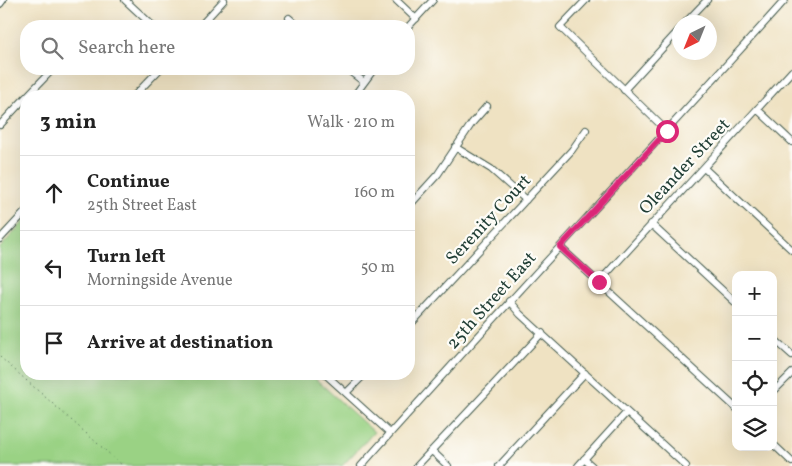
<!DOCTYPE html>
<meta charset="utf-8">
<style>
body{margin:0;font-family:Vollkorn,serif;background:#f6f6f6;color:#222}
.controls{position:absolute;right:15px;bottom:15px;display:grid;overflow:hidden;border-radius:10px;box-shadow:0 5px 20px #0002}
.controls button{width:45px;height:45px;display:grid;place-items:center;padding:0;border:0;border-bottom:1px solid #e0e0e0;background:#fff;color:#222;font:25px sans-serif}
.compass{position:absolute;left:672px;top:15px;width:45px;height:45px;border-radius:50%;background:#fff;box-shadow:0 5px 20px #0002;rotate:223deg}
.stop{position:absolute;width:15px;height:15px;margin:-11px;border:4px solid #db2777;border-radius:50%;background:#fff}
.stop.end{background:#db2777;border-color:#fff;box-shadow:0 1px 5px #0008}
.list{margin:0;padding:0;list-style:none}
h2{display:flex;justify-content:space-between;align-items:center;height:65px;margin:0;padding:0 20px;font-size:21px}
h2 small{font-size:16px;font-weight:400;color:#767676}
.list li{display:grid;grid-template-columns:32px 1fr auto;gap:15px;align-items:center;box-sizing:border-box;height:75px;padding:0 20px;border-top:1px solid #e0e0e0}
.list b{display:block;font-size:19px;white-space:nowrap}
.list p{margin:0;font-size:16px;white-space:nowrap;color:#767676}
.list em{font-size:16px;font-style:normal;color:#767676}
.icon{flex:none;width:28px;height:28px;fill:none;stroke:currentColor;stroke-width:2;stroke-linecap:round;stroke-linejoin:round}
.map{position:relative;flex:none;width:792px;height:466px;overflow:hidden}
.search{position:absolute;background:#fff;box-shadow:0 5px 20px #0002;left:20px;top:20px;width:395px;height:55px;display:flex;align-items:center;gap:12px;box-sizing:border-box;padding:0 18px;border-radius:20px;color:#767676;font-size:19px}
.panel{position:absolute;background:#fff;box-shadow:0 5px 20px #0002;left:20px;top:90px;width:395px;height:290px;border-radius:20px}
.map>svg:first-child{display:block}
.green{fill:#9ad284;stroke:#5c885c}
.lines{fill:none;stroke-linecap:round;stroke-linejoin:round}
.street-casing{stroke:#3e5649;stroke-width:8}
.path{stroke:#3e5649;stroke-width:1;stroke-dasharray:1 4;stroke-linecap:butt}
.street{stroke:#fff;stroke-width:6}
.route{stroke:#db2777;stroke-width:6}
.labels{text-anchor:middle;stroke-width:4.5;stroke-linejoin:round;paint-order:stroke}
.street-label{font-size:18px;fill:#1f3d34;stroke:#fdfcf7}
</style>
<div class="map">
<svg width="792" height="466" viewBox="0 0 792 466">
<rect width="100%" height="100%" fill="#fdfcf7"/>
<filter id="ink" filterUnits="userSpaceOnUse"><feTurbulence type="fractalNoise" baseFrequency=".02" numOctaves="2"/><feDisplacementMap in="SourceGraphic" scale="10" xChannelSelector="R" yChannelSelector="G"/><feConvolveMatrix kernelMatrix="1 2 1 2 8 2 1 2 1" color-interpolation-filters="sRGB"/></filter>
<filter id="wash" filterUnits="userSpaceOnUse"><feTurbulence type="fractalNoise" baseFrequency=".0096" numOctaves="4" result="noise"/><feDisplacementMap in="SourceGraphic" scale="20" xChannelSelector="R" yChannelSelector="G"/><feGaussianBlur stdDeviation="1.12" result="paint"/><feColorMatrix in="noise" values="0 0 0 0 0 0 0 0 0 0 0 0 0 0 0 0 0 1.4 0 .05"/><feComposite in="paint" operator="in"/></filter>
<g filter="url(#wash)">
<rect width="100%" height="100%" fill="#efe2c2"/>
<path class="green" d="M 26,219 L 26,374 L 310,374 L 374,432 L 342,466 L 0,466 L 0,248 Z"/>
</g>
<g filter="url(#ink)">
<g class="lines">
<g class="street-casing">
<path id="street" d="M 125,0 L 153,26
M 396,0 L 416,19
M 586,0 L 560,27 L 667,131
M 0,4 L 3,0
M 289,18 L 298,26
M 686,22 L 707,0
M 200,26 L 224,0
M 409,26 L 433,0
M 347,69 L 364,82
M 624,90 L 680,29
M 27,96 L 53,69
M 134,96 L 160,69
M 354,96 L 374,69
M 757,109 L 792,142
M 0,125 L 26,97
M 455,147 L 491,169 L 526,200
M 704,168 L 792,250
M 409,206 L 438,174 L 472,123 L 487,106
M 651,224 L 736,303
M 0,239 L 26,211
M 560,247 L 736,408
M 599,282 L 792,71
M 509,301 L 520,314 L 686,466
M 409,326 L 572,150 L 586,130
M 773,338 L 792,355
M 325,374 L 390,433
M 773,392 L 792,373
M 346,393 L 365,374
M 773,444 L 792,462
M 432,451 L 448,466
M 584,459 L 592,466
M 361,466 C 501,309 645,156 785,0
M 417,466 L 542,333
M 499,466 L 585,373
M 578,466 L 627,412"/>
</g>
<path class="path" d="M 0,357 L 123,466"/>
<use href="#street" class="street"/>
</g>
</g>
<g class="lines" filter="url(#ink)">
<path class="route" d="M 599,282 L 560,247 L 667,131"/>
</g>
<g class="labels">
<g class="street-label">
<text transform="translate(684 166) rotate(-47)" y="6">Oleander Street</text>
<text transform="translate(488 219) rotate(-47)" y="6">Serenity Court</text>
<text transform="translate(491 300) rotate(-48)" y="6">25th Street East</text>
</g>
</g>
</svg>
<div class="controls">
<button>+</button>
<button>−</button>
<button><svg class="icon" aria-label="locate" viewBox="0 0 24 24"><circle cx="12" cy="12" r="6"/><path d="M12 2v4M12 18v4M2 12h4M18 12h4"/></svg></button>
<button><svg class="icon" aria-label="layers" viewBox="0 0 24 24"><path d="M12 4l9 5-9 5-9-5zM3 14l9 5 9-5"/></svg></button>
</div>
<svg class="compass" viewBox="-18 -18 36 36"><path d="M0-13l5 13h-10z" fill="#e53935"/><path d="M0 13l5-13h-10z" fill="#767676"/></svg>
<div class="stop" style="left:667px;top:131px"></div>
<div class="stop end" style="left:599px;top:282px"></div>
<div class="search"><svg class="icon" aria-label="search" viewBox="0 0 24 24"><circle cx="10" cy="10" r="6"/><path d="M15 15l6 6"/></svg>Search here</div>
<section class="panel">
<h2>3 min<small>Walk · 210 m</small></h2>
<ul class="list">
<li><svg class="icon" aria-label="ahead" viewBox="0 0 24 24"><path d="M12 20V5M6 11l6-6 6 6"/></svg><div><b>Continue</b><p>25th Street East</p></div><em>160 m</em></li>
<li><svg class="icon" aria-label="left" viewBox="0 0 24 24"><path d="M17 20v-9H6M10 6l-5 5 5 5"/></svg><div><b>Turn left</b><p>Morningside Avenue</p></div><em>50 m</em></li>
<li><svg class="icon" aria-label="arrive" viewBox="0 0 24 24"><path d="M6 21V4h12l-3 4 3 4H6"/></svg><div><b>Arrive at destination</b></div></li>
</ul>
</section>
</div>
